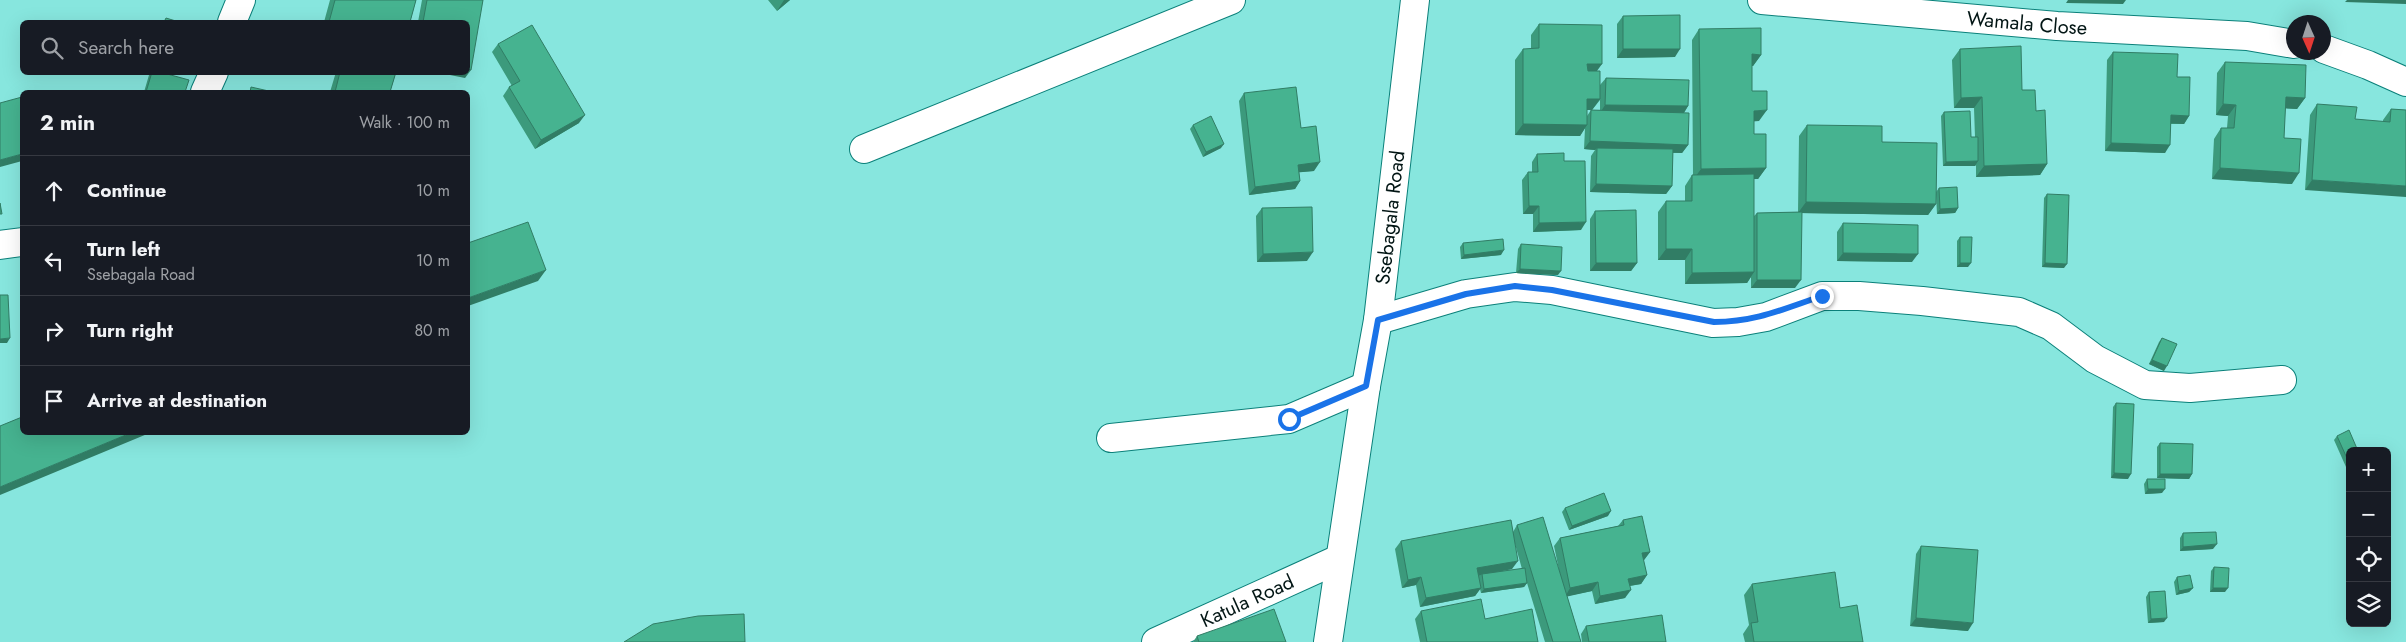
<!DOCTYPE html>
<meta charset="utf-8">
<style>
body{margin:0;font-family:Jost,sans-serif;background:#20242c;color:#f1f3f6}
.controls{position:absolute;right:15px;bottom:15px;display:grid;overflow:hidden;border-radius:8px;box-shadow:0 5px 20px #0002}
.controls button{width:45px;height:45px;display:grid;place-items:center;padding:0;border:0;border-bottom:1px solid #363941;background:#171b24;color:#f1f3f6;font:25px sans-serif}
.compass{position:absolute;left:2286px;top:15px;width:45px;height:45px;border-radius:50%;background:#171b24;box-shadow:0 5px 20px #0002;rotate:177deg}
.stop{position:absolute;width:15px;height:15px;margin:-11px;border:4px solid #1a73e8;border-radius:50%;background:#fff}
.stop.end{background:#1a73e8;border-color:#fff;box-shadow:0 1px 5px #0008}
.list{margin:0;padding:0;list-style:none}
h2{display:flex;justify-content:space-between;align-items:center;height:65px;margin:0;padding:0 20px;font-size:21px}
h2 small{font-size:16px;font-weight:400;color:#9ea1a6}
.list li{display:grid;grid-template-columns:32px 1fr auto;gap:15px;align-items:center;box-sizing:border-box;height:70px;padding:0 20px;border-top:1px solid #363941}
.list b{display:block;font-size:19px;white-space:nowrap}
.list p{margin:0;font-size:16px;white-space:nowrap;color:#9ea1a6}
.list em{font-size:16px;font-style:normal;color:#9ea1a6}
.icon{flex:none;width:28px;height:28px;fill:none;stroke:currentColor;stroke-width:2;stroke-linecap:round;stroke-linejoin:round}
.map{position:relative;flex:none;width:2406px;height:642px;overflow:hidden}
.search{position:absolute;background:#171b24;box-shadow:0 5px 20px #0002;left:20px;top:20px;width:450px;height:55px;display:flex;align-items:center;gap:12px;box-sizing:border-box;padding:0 18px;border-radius:8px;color:#9ea1a6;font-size:19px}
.panel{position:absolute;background:#171b24;box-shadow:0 5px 20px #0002;left:20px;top:90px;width:450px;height:345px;border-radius:8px}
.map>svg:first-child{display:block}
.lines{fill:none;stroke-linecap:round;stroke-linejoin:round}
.minor-casing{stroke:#0b807a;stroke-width:30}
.minor{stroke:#fff;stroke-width:28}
.wall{fill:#3c9a7c;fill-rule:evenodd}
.shaded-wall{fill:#317d65}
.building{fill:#46b390;stroke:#317d65}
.route{stroke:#1a73e8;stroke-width:6}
.labels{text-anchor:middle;stroke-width:4;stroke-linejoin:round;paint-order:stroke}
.street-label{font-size:20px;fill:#021514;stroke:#87e6de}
</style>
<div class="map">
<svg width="2406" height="642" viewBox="0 0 2406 642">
<rect width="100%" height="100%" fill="#87e6de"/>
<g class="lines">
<g class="minor-casing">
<g id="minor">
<path id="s1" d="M 1762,0 L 2057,26 L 2247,36 L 2294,44"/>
<path d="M 232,22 L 241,0"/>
<path d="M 2324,49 L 2368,65 L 2406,82"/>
<path d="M 205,92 L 214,72"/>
<path d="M 864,149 L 1231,0"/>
<path d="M 0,245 L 22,242"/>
<path d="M 1378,320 L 1466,294 L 1515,287 L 1552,290 L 1713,323 L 1738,322 L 1766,317 L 1822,296 L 1859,296 L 1922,301 L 2019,312 L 2051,326 L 2095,359 L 2145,385 L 2190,388 L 2282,380"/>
<path d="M 1111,438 L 1289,419 L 1366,386"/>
<path id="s2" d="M 1156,642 L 1339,559"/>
<path id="s3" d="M 1328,642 L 1366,386 L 1378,320 L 1415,0"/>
</g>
</g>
<use href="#minor" class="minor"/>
</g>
<path class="wall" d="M 330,0 L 416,0 L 410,22 L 324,22 Z
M 422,0 L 483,0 L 465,78 L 468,22 L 418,22 Z
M 768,0 L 790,0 L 777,11 Z
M 1623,16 L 1675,57 L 1617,58 L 1617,24 Z
M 1539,24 L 1597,71 L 1600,85 L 1606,78 L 1688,106 L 1684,113 L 1688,145 L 1682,153 L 1673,153 L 1672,186 L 1666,194 L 1590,192 L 1591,156 L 1595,150 L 1584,149 L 1585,128 L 1580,136 L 1515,135 L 1515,60 L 1523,49 L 1531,49 L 1531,35 ZM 1600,100 L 1600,110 L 1592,110 ZM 1587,110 L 1591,110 L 1587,116 Z
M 1699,29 L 1761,55 L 1753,66 L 1752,66 L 1752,91 L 1759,121 L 1754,121 L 1754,134 L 1766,168 L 1758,179 L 1754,179 L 1754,216 L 1757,213 L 1798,212 L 1799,136 L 1807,125 L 1882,142 L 1936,192 L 1939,188 L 1958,208 L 1955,213 L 1937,214 L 1936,195 L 1936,204 L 1928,215 L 1802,213 L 1795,288 L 1751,288 L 1751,277 L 1747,283 L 1685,284 L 1685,260 L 1658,260 L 1658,212 L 1666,201 L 1685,201 L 1685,186 L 1692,175 L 1693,175 L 1692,40 Z
M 498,44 L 579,123 L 535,149 L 503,96 L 509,87 L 512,86 L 492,52 Z
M 1960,49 L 2022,90 L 2036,111 L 2047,164 L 2040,175 L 1976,177 L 1976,165 L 1975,166 L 1943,166 L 1941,116 L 1944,112 L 1971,137 L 1975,137 L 1974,108 L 1954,108 L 1952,60 Z
M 2113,52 L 2177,77 L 2189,116 L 2184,124 L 2171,124 L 2165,153 L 2105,151 L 2107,60 Z
M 2225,62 L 2305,98 L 2297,109 L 2285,108 L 2284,138 L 2292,184 L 2212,179 L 2214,139 L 2221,128 L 2227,128 L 2228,116 L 2216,115 L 2217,73 Z
M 151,72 L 160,72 L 185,92 L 144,92 L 149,75 Z
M 336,72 L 396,72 L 390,92 L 330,92 Z
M 1244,93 L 1301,128 L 1314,171 L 1299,172 L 1300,181 L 1295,189 L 1249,195 L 1239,101 Z
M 2317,104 L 2355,119 L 2383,122 L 2383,120 L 2391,109 L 2406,110 L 2305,190 L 2310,115 Z
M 1193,125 L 1221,148 L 1203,157 L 1190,129 Z
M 1537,154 L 1564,161 L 1581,230 L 1533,232 L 1533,214 L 1523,214 L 1522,180 L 1528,172 L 1532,172 L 1532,162 Z
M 2047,194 L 2064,268 L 2042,267 L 2044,198 Z
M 1262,208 L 1307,261 L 1257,262 L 1256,216 Z
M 1595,211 L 1637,263 L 1631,271 L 1590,271 L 1590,219 Z
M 1843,223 L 1912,262 L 1837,261 L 1837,232 Z
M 1960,237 L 1968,267 L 1957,267 L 1957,241 Z
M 1463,243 L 1501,255 L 1461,259 L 1460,247 Z
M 1521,244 L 1558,275 L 1516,273 L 1518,249 Z
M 2162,338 L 2164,371 L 2149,364 L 2159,342 Z
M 2116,403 L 2128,479 L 2111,478 L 2113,407 Z
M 2337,436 L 2350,451 L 2350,476 L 2334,440 Z
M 2160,443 L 2192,474 L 2189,479 L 2157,478 L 2157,447 Z
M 2147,479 L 2162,493 L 2145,494 L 2144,484 Z
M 1565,508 L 1608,516 L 1569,530 L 1562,512 Z
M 1623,520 L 1650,552 L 1644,560 L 1643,560 L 1647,575 L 1641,584 L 1630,586 L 1625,598 L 1595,604 L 1592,591 L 1567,596 L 1581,642 L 1545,642 L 1527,583 L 1524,587 L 1481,593 L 1480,589 L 1475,596 L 1420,607 L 1416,585 L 1402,588 L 1395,549 L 1401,541 L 1513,532 L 1517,525 L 1559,570 L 1554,546 L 1560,538 L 1618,526 ZM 1515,544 L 1522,569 L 1502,571 L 1512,569 Z
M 2183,533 L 2213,549 L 2180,551 L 2180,538 Z
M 1921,546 L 1968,631 L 1910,626 L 1916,554 Z
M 2214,567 L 2225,592 L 2210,592 L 2211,571 Z
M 2177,577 L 2193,588 L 2189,592 L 2176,595 L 2174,582 Z
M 1752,584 L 1840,608 L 1863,642 L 1745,642 L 1743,634 L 1749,625 L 1744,595 Z
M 2149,592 L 2164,622 L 2148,623 L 2146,597 Z
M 1421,611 L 1485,619 L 1538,642 L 1420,642 L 1415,619 Z
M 1586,626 L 1666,642 L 1582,642 L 1581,634 Z
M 1197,636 L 1286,642 L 1193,642 Z"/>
<path class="shaded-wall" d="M 784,0 L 790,0 L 777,11 Z
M 2068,0 L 2126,0 L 2123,4 L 2066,3 Z
M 2347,0 L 2406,0 L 2406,4 L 2345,2 Z
M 1623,49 L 1680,49 L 1675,57 L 1617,58 Z
M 1752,54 L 1761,55 L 1753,66 L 1744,65 Z
M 1587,64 L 1602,64 L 1594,75 L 1580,75 Z
M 468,69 L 471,70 L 465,78 L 435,72 L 468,72 Z
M 1982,97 L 1974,108 L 1954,108 L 1961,98 Z
M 2286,97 L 2305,98 L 2297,109 L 2278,108 Z
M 1587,99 L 1600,99 L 1592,110 L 1580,110 Z
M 2223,104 L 2236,105 L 2228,116 L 2216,115 Z
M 1605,105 L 1688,106 L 1683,114 L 1600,113 Z
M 1767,110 L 1759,121 L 1746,122 L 1754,111 Z
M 585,115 L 579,123 L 535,149 L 541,140 Z
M 2171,115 L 2189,116 L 2184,124 L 2166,123 Z
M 1523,124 L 1587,125 L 1580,136 L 1515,135 Z
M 1590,141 L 1688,145 L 1682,153 L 1597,150 L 1597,148 L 1595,150 L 1584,149 Z
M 2111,143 L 2170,145 L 2165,153 L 2105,151 Z
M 1224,144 L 1221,148 L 1203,157 L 1206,152 Z
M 22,154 L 22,161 L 0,167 L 0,160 Z
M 1978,161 L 1975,166 L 1943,166 L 1946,162 Z
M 1320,162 L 1314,171 L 1292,173 L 1298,165 Z
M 2047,164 L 2040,175 L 1976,177 L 1984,166 Z
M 1766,168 L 1758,179 L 1693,180 L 1701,169 Z
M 2220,168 L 2299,173 L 2292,184 L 2212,179 Z
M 2312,180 L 2406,186 L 2406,197 L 2305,190 Z
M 1300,181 L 1295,189 L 1249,195 L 1255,187 Z
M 1596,184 L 1672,186 L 1666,194 L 1590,192 Z
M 1806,202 L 1936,204 L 1928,215 L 1798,213 Z
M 1529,206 L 1539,206 L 1533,214 L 1523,214 Z
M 1958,208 L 1955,213 L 1937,214 L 1940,209 Z
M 1586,222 L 1581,230 L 1533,232 L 1539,223 Z
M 1666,249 L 1692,249 L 1685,260 L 1658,260 Z
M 1504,250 L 1501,255 L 1461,259 L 1464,255 Z
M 1313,252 L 1307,261 L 1257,262 L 1263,254 Z
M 1843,253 L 1918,254 L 1912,262 L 1837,261 Z
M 1596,263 L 1637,263 L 1631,271 L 1590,271 Z
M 1960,263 L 1971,263 L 1968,267 L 1957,267 Z
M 2045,263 L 2067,264 L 2064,268 L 2042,267 Z
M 1520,269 L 1561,271 L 1558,275 L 1516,273 Z
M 546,270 L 538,281 L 468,306 L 468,298 Z
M 1754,272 L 1747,283 L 1685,284 L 1692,273 Z
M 1757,280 L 1801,280 L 1795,288 L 1751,288 Z
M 10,338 L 7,343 L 0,343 L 0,339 Z
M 2152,360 L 2167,366 L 2164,371 L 2149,364 Z
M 133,432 L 152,432 L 0,495 L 0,487 Z
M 2114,473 L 2131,474 L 2128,479 L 2111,478 Z
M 2160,474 L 2192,474 L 2189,479 L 2157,478 Z
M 2148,489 L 2165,489 L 2162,493 L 2145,494 Z
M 1611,511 L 1608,516 L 1569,530 L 1572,526 Z
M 2217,544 L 2213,549 L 2180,551 L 2183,547 Z
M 1650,552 L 1644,560 L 1636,561 L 1642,553 Z
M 1518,561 L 1512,569 L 1482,575 L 1482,574 L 1481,575 L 1472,577 L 1477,568 Z
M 1647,575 L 1641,584 L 1622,587 L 1628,579 Z
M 1421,577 L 1416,585 L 1402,588 L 1408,580 Z
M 1598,582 L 1592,591 L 1565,597 L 1570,588 Z
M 1527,583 L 1524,587 L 1481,593 L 1484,589 Z
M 1481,588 L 1475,596 L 1420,607 L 1426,598 Z
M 2193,588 L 2189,592 L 2176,595 L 2179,591 Z
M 2213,588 L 2228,588 L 2225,592 L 2210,592 Z
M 1631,590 L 1625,598 L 1595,604 L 1600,596 Z
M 1916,618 L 1973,623 L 1968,631 L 1910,626 Z
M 2167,618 L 2164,622 L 2148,623 L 2151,619 Z"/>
<path class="building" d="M 335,0 L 416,0 L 410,22 L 329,22 Z
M 427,0 L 483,0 L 471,70 L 468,69 L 468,22 L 423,22 Z
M 1680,15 L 1680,49 L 1623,49 L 1623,16 Z
M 166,18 L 179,22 L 164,22 Z
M 1539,24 L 1602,25 L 1602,64 L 1587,64 L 1588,71 L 1600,71 L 1600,99 L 1587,99 L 1587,125 L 1523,124 L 1523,49 L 1539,48 Z
M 532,25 L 585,115 L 541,140 L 509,87 L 520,81 L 498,44 Z
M 1761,28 L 1761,55 L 1752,54 L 1752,91 L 1767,91 L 1767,110 L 1754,111 L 1754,134 L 1766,134 L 1766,168 L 1701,169 L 1699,29 Z
M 2021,46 L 2022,90 L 2035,90 L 2036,111 L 2045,110 L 2047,164 L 1984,166 L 1982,97 L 1961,98 L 1960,49 Z
M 2113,52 L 2178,54 L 2177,77 L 2190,77 L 2189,116 L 2171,115 L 2170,145 L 2111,143 Z
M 2225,62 L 2306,65 L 2305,98 L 2286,97 L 2284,138 L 2301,139 L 2299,173 L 2220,168 L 2221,128 L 2234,128 L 2236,105 L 2223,104 Z
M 152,72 L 160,72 L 189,80 L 185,92 L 146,92 Z
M 340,72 L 396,72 L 390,92 L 335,92 Z
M 1606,78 L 1689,80 L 1688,106 L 1605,105 Z
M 251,87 L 273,92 L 250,92 Z
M 1296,87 L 1301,128 L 1316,126 L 1320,162 L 1298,165 L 1300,181 L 1255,187 L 1244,93 Z
M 22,97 L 22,154 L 0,160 L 0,103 Z
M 2317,104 L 2357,107 L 2355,119 L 2390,122 L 2391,109 L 2406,110 L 2406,186 L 2312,180 Z
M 1591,110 L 1689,113 L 1688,145 L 1590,141 Z
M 1970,111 L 1971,137 L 1978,137 L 1978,161 L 1946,162 L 1944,112 Z
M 1211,116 L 1224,144 L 1206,152 L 1193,125 Z
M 1807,125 L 1882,126 L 1882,142 L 1937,143 L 1936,204 L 1806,202 Z
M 1597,148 L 1673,149 L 1672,186 L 1596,184 Z
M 1564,153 L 1564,161 L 1585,161 L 1586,222 L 1539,223 L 1539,206 L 1529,206 L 1528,172 L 1538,172 L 1537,154 Z
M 1754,174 L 1754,272 L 1692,273 L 1692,249 L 1666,249 L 1666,201 L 1692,201 L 1692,175 Z
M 1957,187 L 1958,208 L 1940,209 L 1939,188 Z
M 2047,194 L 2069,195 L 2067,264 L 2045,263 Z
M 0,203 L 2,214 L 0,214 Z
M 1312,207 L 1313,252 L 1263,254 L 1262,208 Z
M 1636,210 L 1637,263 L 1596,263 L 1595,211 Z
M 1802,212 L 1801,280 L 1757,280 L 1757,213 Z
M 528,222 L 546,270 L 468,298 L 468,243 Z
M 1843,223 L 1918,225 L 1918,254 L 1843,253 Z
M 1960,237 L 1972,237 L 1971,263 L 1960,263 Z
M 1503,239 L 1504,250 L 1464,255 L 1463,243 Z
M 1521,244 L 1562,247 L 1561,271 L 1520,269 Z
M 0,295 L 8,295 L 10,338 L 0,339 Z
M 2162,338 L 2177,344 L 2167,366 L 2152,360 Z
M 2116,403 L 2134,404 L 2131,474 L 2114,473 Z
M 22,417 L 22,432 L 133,432 L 0,487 L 0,426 Z
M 2349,430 L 2358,451 L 2350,451 L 2350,465 L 2337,436 Z
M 2160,443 L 2193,444 L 2192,474 L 2160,474 Z
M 2147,479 L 2165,479 L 2165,489 L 2148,489 Z
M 1604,493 L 1611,511 L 1572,526 L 1565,508 Z
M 1642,516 L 1650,552 L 1642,553 L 1647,575 L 1628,579 L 1631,590 L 1600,596 L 1598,582 L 1570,588 L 1560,538 L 1624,525 L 1623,520 Z
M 1543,517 L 1581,642 L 1553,642 L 1517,525 Z
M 1511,520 L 1518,561 L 1477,568 L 1481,588 L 1426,598 L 1421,577 L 1408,580 L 1401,541 Z
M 2216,532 L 2217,544 L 2183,547 L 2183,533 Z
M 1921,546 L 1978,550 L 1973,623 L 1916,618 Z
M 2214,567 L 2229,568 L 2228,588 L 2213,588 Z
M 1525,568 L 1527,583 L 1484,589 L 1482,574 Z
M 1835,572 L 1840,608 L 1857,605 L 1863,642 L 1754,642 L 1751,623 L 1758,622 L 1752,584 Z
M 2190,575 L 2193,588 L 2179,591 L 2177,577 Z
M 2165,591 L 2167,618 L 2151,619 L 2149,592 Z
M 1481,599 L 1485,619 L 1532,609 L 1538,642 L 1427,642 L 1421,611 Z
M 1274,609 L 1286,642 L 1199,642 L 1197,636 Z
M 744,614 L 745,642 L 624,642 L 653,624 L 698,616 Z
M 1662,615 L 1666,642 L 1589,642 L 1586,626 Z"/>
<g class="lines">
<path class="route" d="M 1289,419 L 1366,386 L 1378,320 L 1466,294 L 1515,286 L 1552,290 L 1714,322 C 1756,322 1783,309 1822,296"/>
</g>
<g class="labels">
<g class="street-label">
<text dy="7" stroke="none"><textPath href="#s1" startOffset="266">Wamala Close</textPath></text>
<text dy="7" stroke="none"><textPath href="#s3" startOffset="429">Ssebagala Road</textPath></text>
<text dy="7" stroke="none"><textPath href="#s2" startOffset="100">Katula Road</textPath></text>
</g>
</g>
</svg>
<div class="controls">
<button>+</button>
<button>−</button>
<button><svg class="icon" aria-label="locate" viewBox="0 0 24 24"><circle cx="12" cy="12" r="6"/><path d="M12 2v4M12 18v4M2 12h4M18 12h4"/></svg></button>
<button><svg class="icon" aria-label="layers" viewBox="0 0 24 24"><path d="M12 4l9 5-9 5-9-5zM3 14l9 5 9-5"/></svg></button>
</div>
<svg class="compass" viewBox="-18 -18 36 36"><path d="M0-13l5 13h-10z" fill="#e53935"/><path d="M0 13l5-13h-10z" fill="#9ea1a6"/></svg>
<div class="stop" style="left:1289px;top:419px"></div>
<div class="stop end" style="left:1822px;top:296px"></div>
<div class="search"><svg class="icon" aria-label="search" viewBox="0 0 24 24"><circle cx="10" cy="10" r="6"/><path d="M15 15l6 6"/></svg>Search here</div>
<section class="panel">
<h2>2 min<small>Walk · 100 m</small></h2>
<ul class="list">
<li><svg class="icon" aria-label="ahead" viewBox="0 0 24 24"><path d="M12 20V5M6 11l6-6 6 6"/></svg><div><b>Continue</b></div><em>10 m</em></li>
<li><svg class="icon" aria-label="left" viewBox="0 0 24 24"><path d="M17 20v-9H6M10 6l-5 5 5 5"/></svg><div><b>Turn left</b><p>Ssebagala Road</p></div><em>10 m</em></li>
<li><svg class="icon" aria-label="right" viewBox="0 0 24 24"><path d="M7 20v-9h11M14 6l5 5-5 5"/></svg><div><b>Turn right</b></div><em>80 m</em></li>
<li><svg class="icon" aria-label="arrive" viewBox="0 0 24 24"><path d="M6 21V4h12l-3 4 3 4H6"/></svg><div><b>Arrive at destination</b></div></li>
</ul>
</section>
</div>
